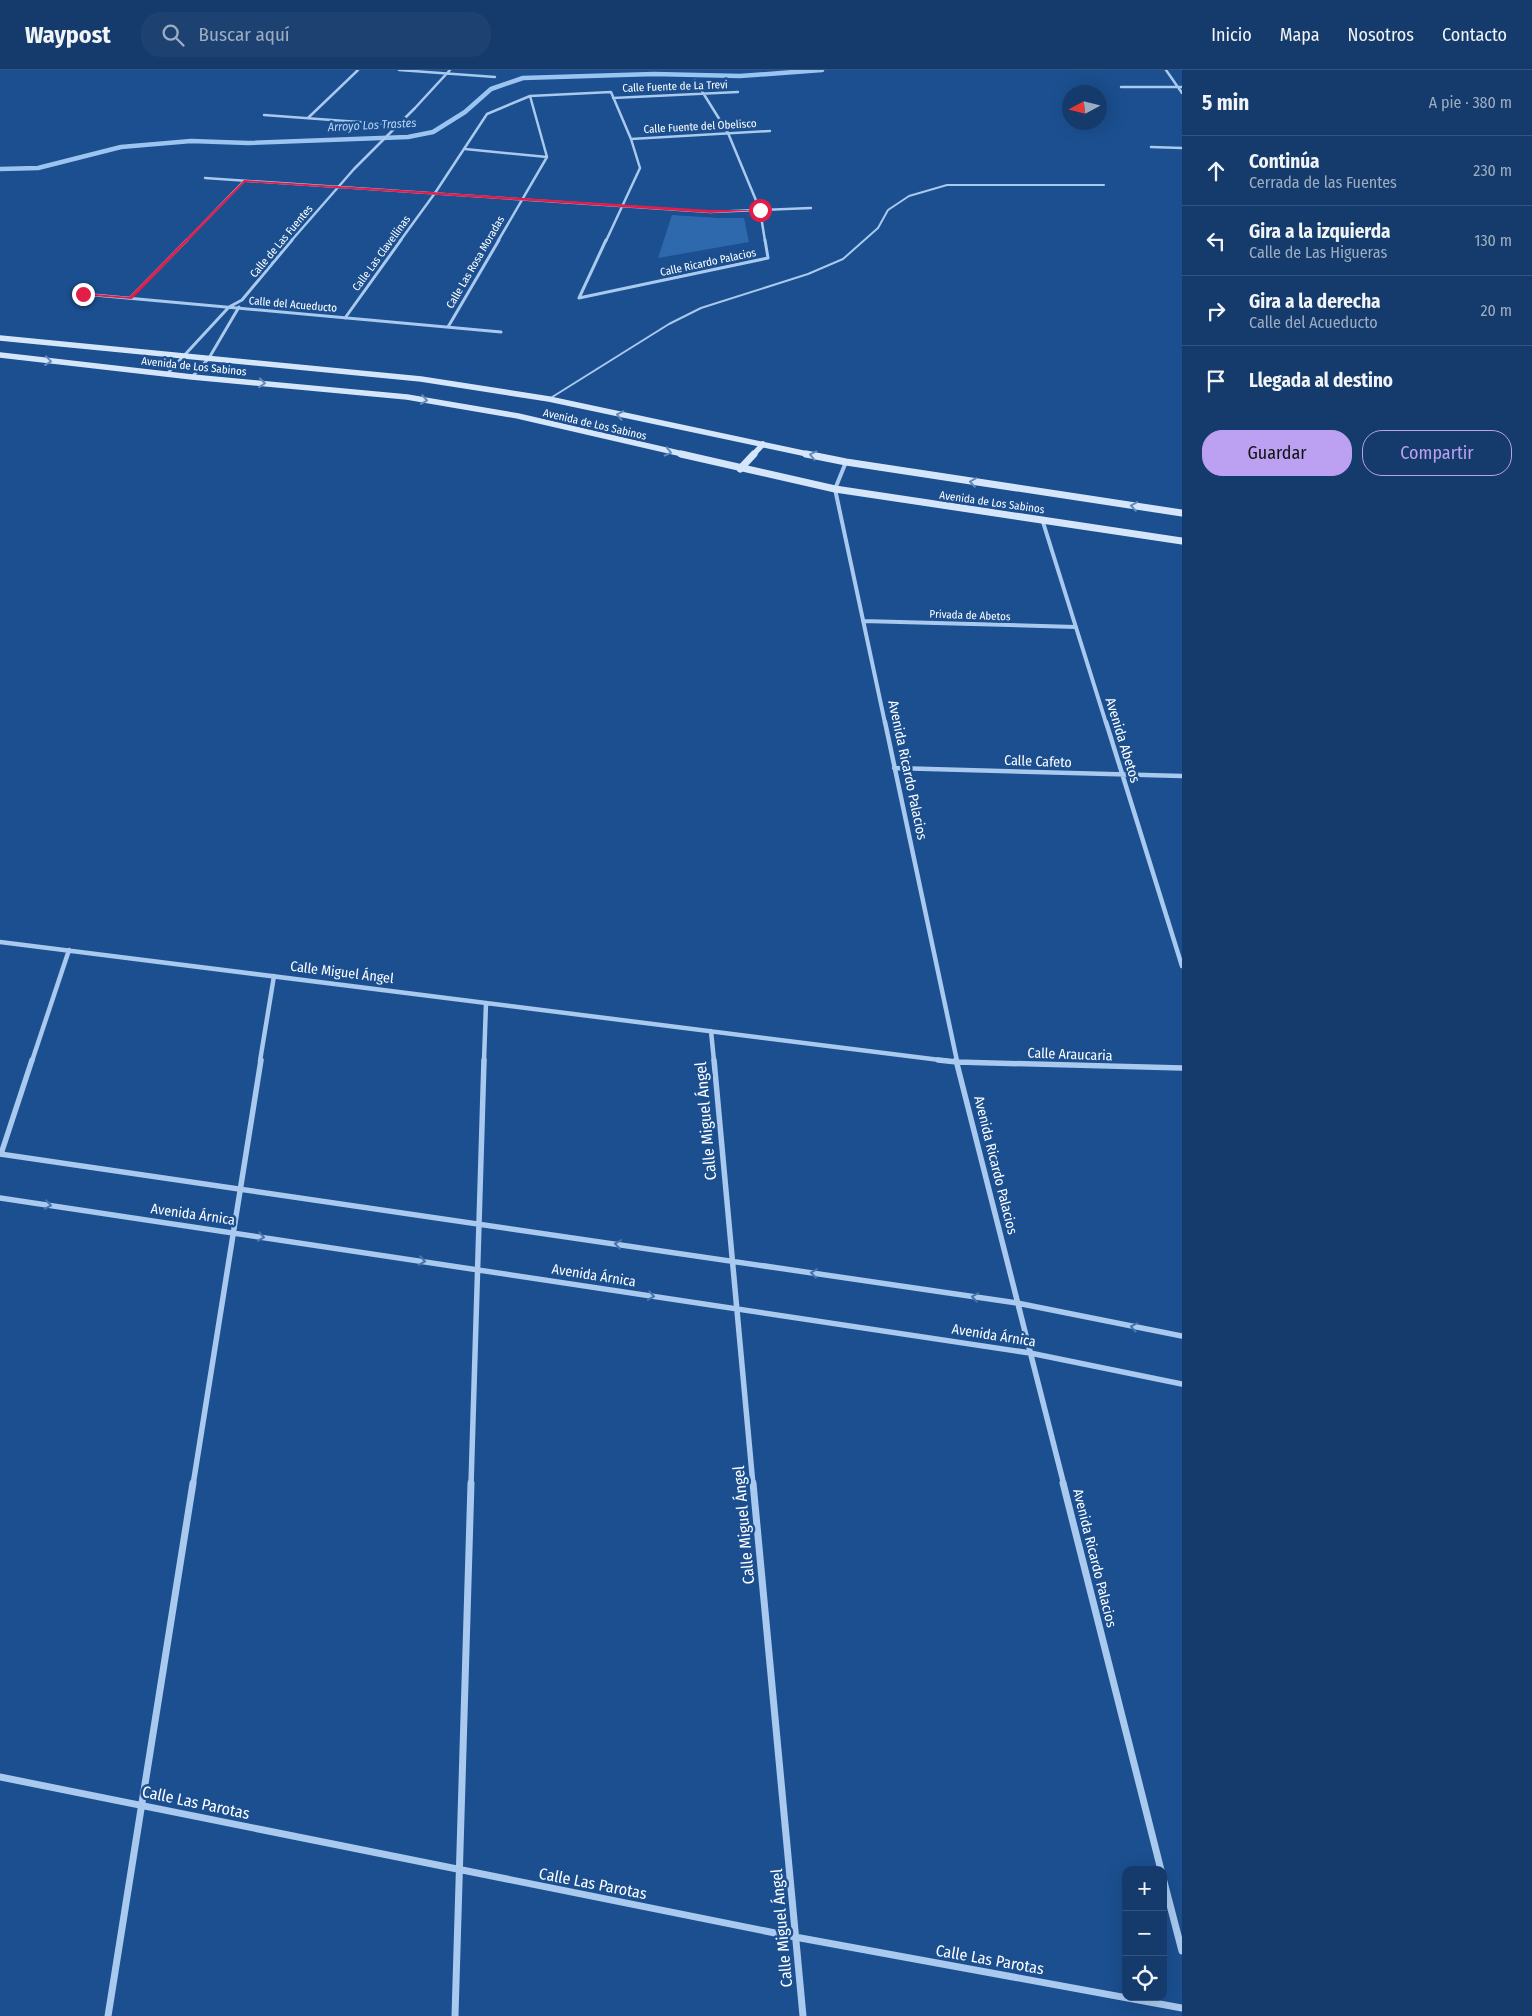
<!DOCTYPE html>
<html lang="es">
<meta charset="utf-8">
<style>
body{margin:0;font-family:"Fira Sans Condensed",sans-serif;background:#1d4271;color:#f1f3f6}
.controls{position:absolute;right:15px;bottom:15px;display:grid;overflow:hidden;border-radius:10px;box-shadow:0 5px 20px #0002}
.controls button{width:45px;height:45px;display:grid;place-items:center;padding:0;border:0;border-bottom:1px solid #33557e;background:#143b6b;color:#f1f3f6;font:25px sans-serif}
.compass{position:absolute;left:1062px;top:15px;width:45px;height:45px;border-radius:50%;background:#143b6b;box-shadow:0 5px 20px #0002;rotate:263deg}
.stop{position:absolute;width:15px;height:15px;margin:-11px;border:4px solid #e11d48;border-radius:50%;background:#fff}
.stop.end{background:#e11d48;border-color:#fff;box-shadow:0 1px 5px #0008}
.list{margin:0;padding:0;list-style:none}
h2{display:flex;justify-content:space-between;align-items:center;height:65px;margin:0;padding:0 20px;font-size:21px}
h2 small{font-size:16px;font-weight:400;color:#9dadc1}
.list li{display:grid;grid-template-columns:32px 1fr auto;gap:15px;align-items:center;box-sizing:border-box;height:70px;padding:0 20px;border-top:1px solid #33557e}
.list b{display:block;font-size:19px;white-space:nowrap}
.list p{margin:0;font-size:16px;white-space:nowrap;color:#9dadc1}
.list em{font-size:16px;font-style:normal;color:#9dadc1}
.actions{display:flex;gap:10px;padding:15px 20px}
.actions a{flex:1;padding:11px 0;border:1px solid #bca0f2;border-radius:20px;text-align:center;font-size:18px;color:#bca0f2}
.actions .main{background:#bca0f2;color:#111}
.icon{flex:none;width:28px;height:28px;fill:none;stroke:currentColor;stroke-width:2;stroke-linecap:round;stroke-linejoin:round}
.map{position:relative;flex:none;width:1182px;height:1946px;overflow:hidden}
header{display:flex;align-items:center;gap:30px;box-sizing:border-box;height:70px;padding:0 25px;background:#143b6b;border-bottom:1px solid #33557e}
header strong{font-size:24px}
nav{display:flex;gap:28px;margin-inline-start:auto;font-size:18px}
.search{width:350px;height:45px;background:#1d4271;display:flex;align-items:center;gap:12px;box-sizing:border-box;padding:0 18px;border-radius:20px;color:#9dadc1;font-size:19px}
main{display:flex}
aside{flex:1;background:#143b6b}
.map>svg:first-child{display:block}
.green{fill:#2e69ad}
.lines{fill:none;stroke-linecap:round;stroke-linejoin:round}
.stream{stroke:#9cc4f0;stroke-width:4.5}
.lane{stroke:#a9c9ee;stroke-width:2}
.street-far5{stroke:#a9c9ee;stroke-width:2.5}
.street-far4{stroke:#a9c9ee;stroke-width:3}
.street-far3{stroke:#a9c9ee;stroke-width:4}
.street-far2{stroke:#a9c9ee;stroke-width:4.5}
.street-far1{stroke:#a9c9ee;stroke-width:5.5}
.street{stroke:#a9c9ee;stroke-width:7}
.secondary-far1{stroke:#d6e6fa;stroke-width:5.5}
.secondary{stroke:#d6e6fa;stroke-width:7}
.oneway{stroke:#668bba}
.oneway2{stroke:#4674ac}
.route{fill:#e11d48}
.labels{text-anchor:middle;stroke-width:5;stroke-linejoin:round;paint-order:stroke}
.far-street-label{font-size:11px;fill:#fff;stroke:#1b4f8f}
.far-water-label{font-size:12px;font-style:italic;fill:#b5d3f5;stroke:#1b4f8f}
.street-label{font-size:14px;fill:#fff;stroke:#1b4f8f}
.near-street-label{font-size:16px;fill:#fff;stroke:#1b4f8f}
</style>
<header>
<strong>Waypost</strong>
<div class="search"><svg class="icon" aria-label="search" viewBox="0 0 24 24"><circle cx="10" cy="10" r="6"/><path d="M15 15l6 6"/></svg>Buscar aquí</div>
<nav><a>Inicio</a><a>Mapa</a><a>Nosotros</a><a>Contacto</a></nav>
</header>
<main>
<div class="map">
<svg width="1182" height="1946" viewBox="0 0 1182 1946">
<rect width="100%" height="100%" fill="#1b4f8f"/>
<path class="green" d="M 672,145 L 718,148 L 744,148 L 749,172 L 658,188 Z"/>
<g class="lines">
<path class="stream" d="M 0,99 L 38,98 L 121,77 L 191,71 L 248,73 L 408,67 L 433,62 L 465,42 L 491,19 L 523,8 L 654,4 L 740,6 L 822,0"/>
<path class="lane" d="M 549,329 L 669,254 L 701,238 L 808,204 L 843,189 L 878,158 L 888,140 L 909,126 L 947,115 L 1104,115"/>
<path class="street-far5" d="M 399,0 L 495,7
M 1166,0 L 1182,23
M 695,10 L 728,63 L 760,140 L 765,171
M 1121,17 L 1182,17
M 613,28 L 738,22
M 264,45 L 400,55
M 308,48 L 358,0
M 631,69 L 770,61
M 1151,77 L 1182,78
M 465,79 L 547,87
M 205,108 L 710,142 L 811,138
M 186,171 L 244,111
M 291,171 L 354,99 L 415,38 L 450,0
M 400,171 L 435,123 L 487,44 L 530,26 L 611,22 L 631,69 L 640,98 L 606,171
M 498,171 L 547,87 L 530,26"/>
<path class="street-far4" d="M 83,224 L 501,262
M 130,228 L 187,170
M 579,228 L 768,188 L 765,170
M 579,228 L 606,170
M 345,248 L 401,170
M 448,257 L 499,170
M 167,304 L 229,237 L 242,230 L 292,170
M 192,307 L 209,288 L 239,237"/>
<path class="street-far3" d="M 846,392 L 835,419 L 885,653
M 1042,449 L 1106,653
M 863,551 L 1076,557"/>
<path class="street-far2" d="M 885,652 L 957,991
M 1106,652 L 1182,896
M 894,698 L 1182,706
M 0,872 L 948,991
M 711,961 L 714,991
M 32,991 L 69,880
M 260,991 L 274,906
M 484,991 L 486,933"/>
<path class="street-far1" d="M 714,990 L 753,1415
M 938,990 L 957,992 L 1182,998
M 956,990 L 1064,1415
M 0,1084 L 1017,1233 L 1182,1266
M 1,1084 L 32,990
M 0,1128 L 1030,1283 L 1182,1314
M 193,1415 L 261,990
M 471,1415 L 484,990"/>
<path class="street" d="M 753,1413 L 803,1946
M 1063,1413 L 1161,1800
M 0,1707 L 795,1867 L 1182,1938
M 1163,1808 L 1182,1881
M 108,1946 L 193,1413
M 455,1946 L 471,1413"/>
<path class="secondary-far1" d="M 0,268 L 421,309 L 549,329 L 812,385
M 0,285 L 192,307 L 407,327 L 518,346 L 687,385
M 753,385 L 763,374"/>
<path class="secondary" d="M 681,384 L 835,419 L 1182,471
M 806,384 L 846,392 L 1182,443
M 740,399 L 754,384"/>
</g>
<defs><path id="oneway-chevron" d="M-2-3.5L2.5 0L-2 3.5" fill="none" stroke-width="1.6" stroke-linecap="round" stroke-linejoin="round" transform="scale(1.25)"/></defs>
<g class="oneway">
<use href="#oneway-chevron" transform="translate(48 291) rotate(7)"/>
<use href="#oneway-chevron" transform="translate(262 313) rotate(5)"/>
<use href="#oneway-chevron" transform="translate(424 330) rotate(10)"/>
<use href="#oneway-chevron" transform="translate(620 345) rotate(-168)"/>
<use href="#oneway-chevron" transform="translate(668 382) rotate(13)"/>
<use href="#oneway-chevron" transform="translate(813 385) rotate(-167)"/>
<use href="#oneway-chevron" transform="translate(973 412) rotate(-171)"/>
<use href="#oneway-chevron" transform="translate(1134 436) rotate(-171)"/>
</g>
<g class="oneway2">
<use href="#oneway-chevron" transform="translate(48 1135) rotate(8)"/>
<use href="#oneway-chevron" transform="translate(261 1167) rotate(9)"/>
<use href="#oneway-chevron" transform="translate(618 1174) rotate(-172)"/>
<use href="#oneway-chevron" transform="translate(422 1191) rotate(9)"/>
<use href="#oneway-chevron" transform="translate(814 1203) rotate(-172)"/>
<use href="#oneway-chevron" transform="translate(651 1226) rotate(9)"/>
<use href="#oneway-chevron" transform="translate(975 1227) rotate(-172)"/>
<use href="#oneway-chevron" transform="translate(1134 1257) rotate(-169)"/>
</g>
<path class="route" d="M 244,110 L 710,140 L 762,140 L 710,143 L 245,112 L 132,229 L 81,225 L 83,223 L 129,227 Z"/>
<g class="labels">
<g class="far-street-label">
<text transform="translate(675 16) rotate(-2)" y="4">Calle Fuente de La Trevi</text>
<text transform="translate(700 56) rotate(-3)" y="4">Calle Fuente del Obelisco</text>
<text transform="translate(281 171) rotate(-50)" y="4">Calle de Las Fuentes</text>
<text transform="translate(381 183) rotate(-54)" y="4">Calle Las Clavellinas</text>
<text transform="translate(475 192) rotate(-60)" y="4">Calle Las Rosa Moradas</text>
<text transform="translate(708 192) rotate(-12)" y="4">Calle Ricardo Palacios</text>
<text transform="translate(293 234) rotate(5)" y="4">Calle del Acueducto</text>
<text transform="translate(194 296) rotate(6)" y="4">Avenida de Los Sabinos</text>
<text transform="translate(595 354) rotate(13)" y="4">Avenida de Los Sabinos</text>
<text transform="translate(992 432) rotate(8)" y="4">Avenida de Los Sabinos</text>
<text transform="translate(970 545) rotate(2)" y="4">Privada de Abetos</text>
</g>
<g class="far-water-label">
<text transform="translate(372 55) rotate(-3)" y="4">Arroyo Los Trastes</text>
</g>
<g class="street-label">
<text transform="translate(1123 670) rotate(73)" y="5">Avenida Abetos</text>
<text transform="translate(1038 691) rotate(2)" y="5">Calle Cafeto</text>
<text transform="translate(908 700) rotate(78)" y="5">Avenida Ricardo Palacios</text>
<text transform="translate(342 902) rotate(7)" y="5">Calle Miguel Ángel</text>
<text transform="translate(1070 984) rotate(2)" y="5">Calle Araucaria</text>
<text transform="translate(996 1095) rotate(76)" y="5">Avenida Ricardo Palacios</text>
<text transform="translate(193 1144) rotate(8)" y="5">Avenida Árnica</text>
<text transform="translate(594 1205) rotate(9)" y="5">Avenida Árnica</text>
<text transform="translate(994 1265) rotate(9)" y="5">Avenida Árnica</text>
<text transform="translate(1095 1488) rotate(76)" y="5">Avenida Ricardo Palacios</text>
</g>
<g class="near-street-label">
<text transform="translate(705 1051) rotate(-95)" y="6">Calle Miguel Ángel</text>
<text transform="translate(743 1455) rotate(-95)" y="6">Calle Miguel Ángel</text>
<text transform="translate(196 1732) rotate(12)" y="6">Calle Las Parotas</text>
<text transform="translate(593 1813) rotate(11)" y="6">Calle Las Parotas</text>
<text transform="translate(781 1858) rotate(-95)" y="6">Calle Miguel Ángel</text>
<text transform="translate(990 1889) rotate(10)" y="6">Calle Las Parotas</text>
</g>
</g>
</svg>
<div class="controls">
<button>+</button>
<button>−</button>
<button><svg class="icon" aria-label="locate" viewBox="0 0 24 24"><circle cx="12" cy="12" r="6"/><path d="M12 2v4M12 18v4M2 12h4M18 12h4"/></svg></button>
</div>
<svg class="compass" viewBox="-18 -18 36 36"><path d="M0-13l5 13h-10z" fill="#e53935"/><path d="M0 13l5-13h-10z" fill="#9dadc1"/></svg>
<div class="stop" style="left:760px;top:140px"></div>
<div class="stop end" style="left:83px;top:224px"></div>
</div>
<aside>
<h2>5 min<small>A pie · 380 m</small></h2>
<ul class="list">
<li><svg class="icon" aria-label="ahead" viewBox="0 0 24 24"><path d="M12 20V5M6 11l6-6 6 6"/></svg><div><b>Continúa</b><p>Cerrada de las Fuentes</p></div><em>230 m</em></li>
<li><svg class="icon" aria-label="left" viewBox="0 0 24 24"><path d="M17 20v-9H6M10 6l-5 5 5 5"/></svg><div><b>Gira a la izquierda</b><p>Calle de Las Higueras</p></div><em>130 m</em></li>
<li><svg class="icon" aria-label="right" viewBox="0 0 24 24"><path d="M7 20v-9h11M14 6l5 5-5 5"/></svg><div><b>Gira a la derecha</b><p>Calle del Acueducto</p></div><em>20 m</em></li>
<li><svg class="icon" aria-label="arrive" viewBox="0 0 24 24"><path d="M6 21V4h12l-3 4 3 4H6"/></svg><div><b>Llegada al destino</b></div></li>
</ul>
<div class="actions"><a class="main">Guardar</a><a>Compartir</a></div>
</aside>
</main>
